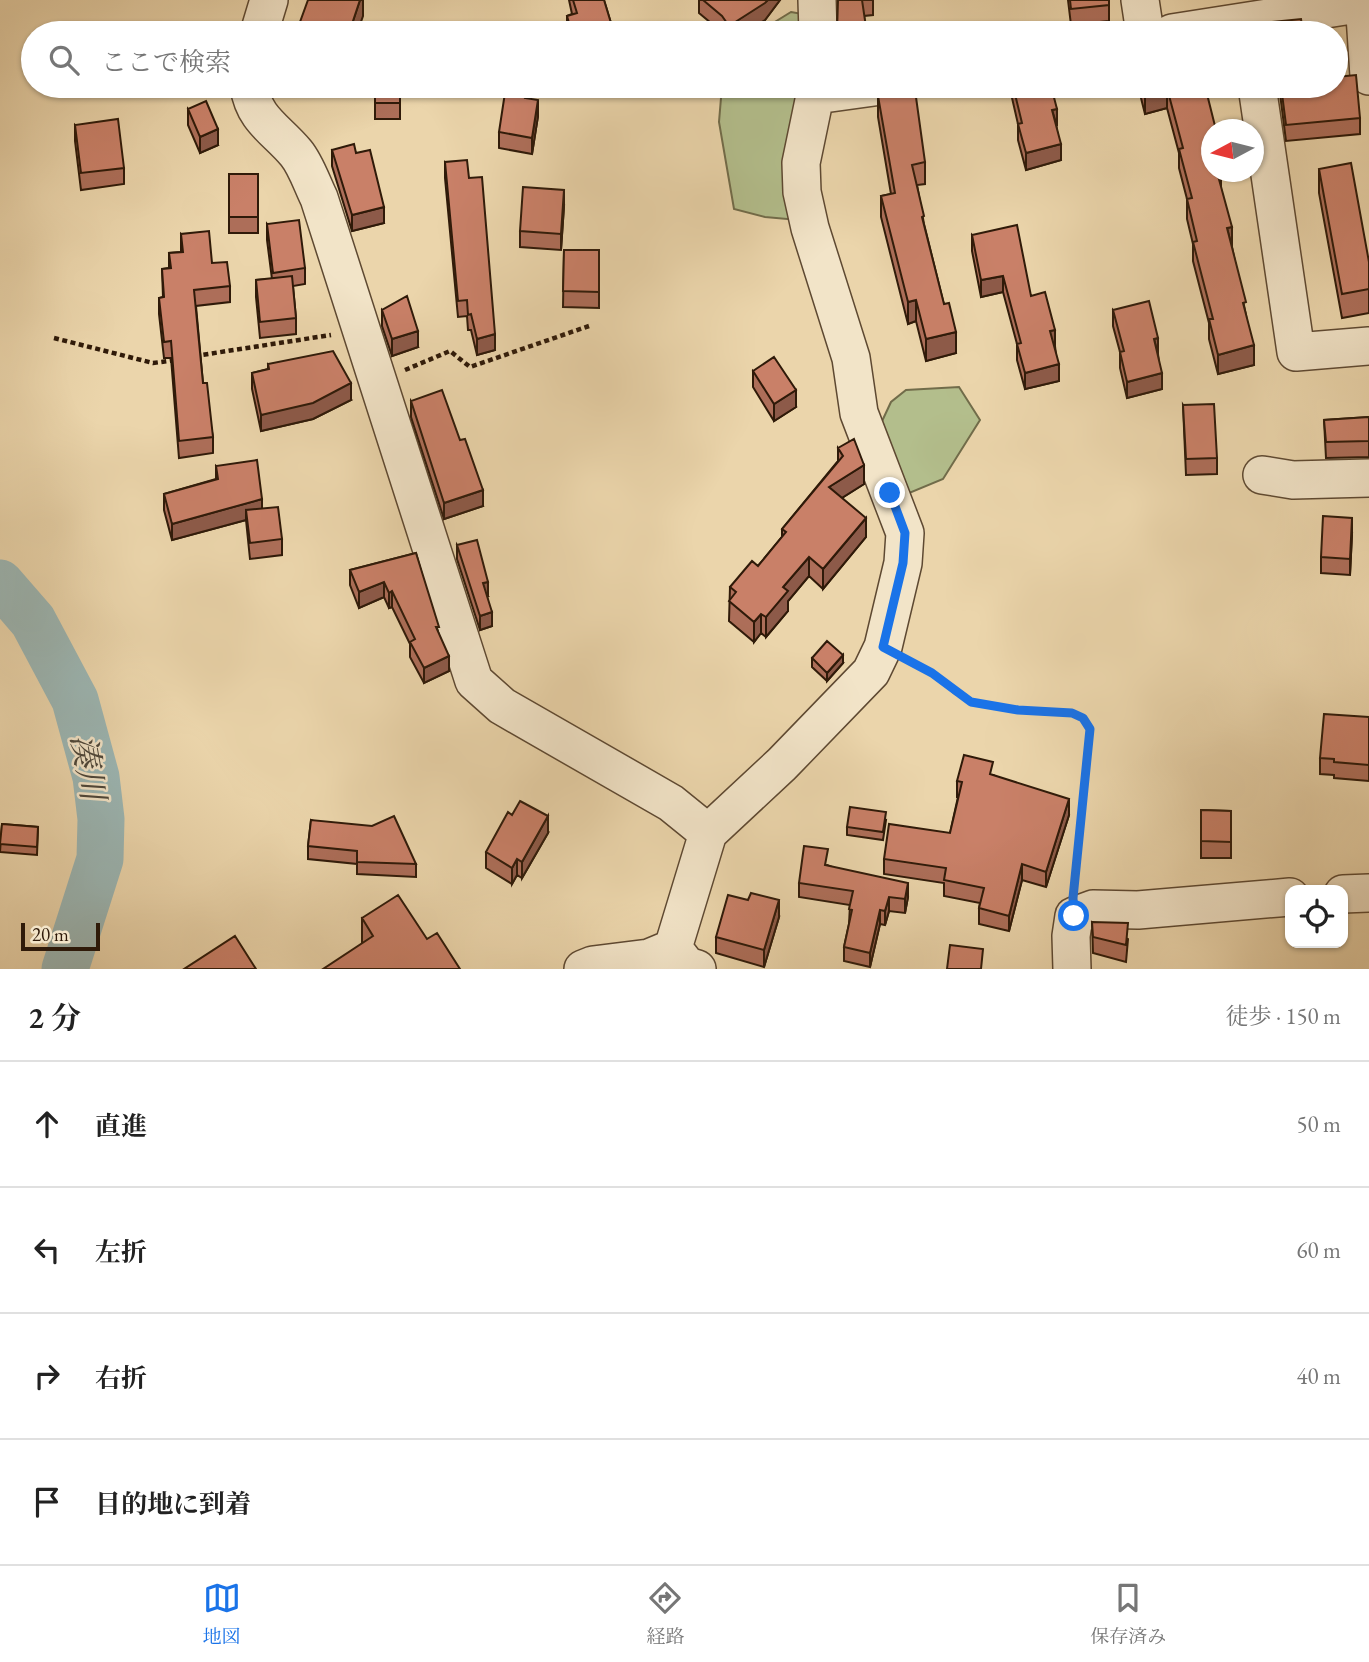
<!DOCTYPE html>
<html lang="ja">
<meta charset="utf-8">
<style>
body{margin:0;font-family:"EB Garamond","Noto Serif JP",serif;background:#f2f2f2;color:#222}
.controls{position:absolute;right:21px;bottom:21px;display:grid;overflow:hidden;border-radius:14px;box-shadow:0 2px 5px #0004}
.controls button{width:63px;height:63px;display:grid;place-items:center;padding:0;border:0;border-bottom:2px solid #e0e0e0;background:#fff;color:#222;font:35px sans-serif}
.compass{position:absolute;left:1201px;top:119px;width:63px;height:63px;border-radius:50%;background:#fff;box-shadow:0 2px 5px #0004;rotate:263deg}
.scale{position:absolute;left:21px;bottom:18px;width:79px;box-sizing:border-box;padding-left:7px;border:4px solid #2f1a09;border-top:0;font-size:19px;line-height:24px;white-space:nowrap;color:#2f1a09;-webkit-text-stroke:5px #f2e4c8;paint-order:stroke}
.stop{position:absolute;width:21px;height:21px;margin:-16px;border:5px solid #1a73e8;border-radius:50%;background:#fff}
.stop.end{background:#1a73e8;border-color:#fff;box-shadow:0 2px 7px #0008}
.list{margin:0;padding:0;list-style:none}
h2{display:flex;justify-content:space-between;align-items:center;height:91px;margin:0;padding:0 28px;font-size:30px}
h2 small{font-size:23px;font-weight:400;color:#767676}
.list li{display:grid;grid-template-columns:46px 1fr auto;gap:21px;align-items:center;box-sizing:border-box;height:126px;padding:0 28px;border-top:2px solid #e0e0e0}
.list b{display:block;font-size:26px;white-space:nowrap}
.list em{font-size:23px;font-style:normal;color:#767676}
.icon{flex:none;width:38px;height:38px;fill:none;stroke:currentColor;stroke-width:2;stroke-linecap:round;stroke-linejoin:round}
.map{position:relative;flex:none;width:1369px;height:969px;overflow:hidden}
.search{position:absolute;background:#fff;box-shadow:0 2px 5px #0004;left:21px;right:21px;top:21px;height:77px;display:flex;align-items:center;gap:18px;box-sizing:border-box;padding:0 24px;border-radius:38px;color:#767676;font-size:26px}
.sheet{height:595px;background:#fff}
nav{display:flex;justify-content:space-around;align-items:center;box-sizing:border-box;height:98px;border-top:2px solid #e0e0e0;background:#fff;font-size:19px;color:#767676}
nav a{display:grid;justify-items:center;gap:4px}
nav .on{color:#1a73e8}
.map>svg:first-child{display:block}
.green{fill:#b3be8c;stroke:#716c4a;stroke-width:2}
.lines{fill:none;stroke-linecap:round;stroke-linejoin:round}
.river{stroke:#9cb6b3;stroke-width:47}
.minor-casing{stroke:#5e4932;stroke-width:40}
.path{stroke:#2f1a09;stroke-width:4.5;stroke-dasharray:5 3.5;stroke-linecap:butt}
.minor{stroke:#f2e4c8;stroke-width:37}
.wall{fill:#ad6e59;stroke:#2f1a09;stroke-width:2}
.shaded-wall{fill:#8d5a49;stroke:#2f1a09;stroke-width:2}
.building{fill:#c98068;stroke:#2f1a09;stroke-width:2}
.route{stroke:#1a73e8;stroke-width:9}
.labels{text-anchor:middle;stroke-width:5;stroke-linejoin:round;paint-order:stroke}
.water-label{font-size:33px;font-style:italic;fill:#50493c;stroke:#f2e4c8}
</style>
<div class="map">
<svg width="1369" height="969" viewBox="0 0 1369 969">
<rect width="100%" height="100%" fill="#ebd5ab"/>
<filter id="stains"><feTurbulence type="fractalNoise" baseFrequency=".00286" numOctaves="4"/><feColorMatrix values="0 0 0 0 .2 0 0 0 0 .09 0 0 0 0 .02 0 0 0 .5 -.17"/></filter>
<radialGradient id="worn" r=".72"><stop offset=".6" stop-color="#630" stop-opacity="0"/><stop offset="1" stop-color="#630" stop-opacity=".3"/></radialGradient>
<path class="green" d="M 791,12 L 808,15 L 811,33 L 757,33 Z
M 722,86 L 808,86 L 798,220 L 765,217 L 734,209 L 719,122 Z
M 959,387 L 980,420 L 943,479 L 902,496 L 876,434 L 891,402 L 906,390 Z"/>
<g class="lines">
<path class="river" d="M 0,583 L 33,621 L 75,700 L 96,777 L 101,819 L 100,859 L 65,969"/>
<g class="minor-casing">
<path id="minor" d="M 817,0 L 818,33
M 1140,0 L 1145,33
M 1364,0 L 1369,76
M 259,33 L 269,0
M 1172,33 L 1364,3
M 249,86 C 254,120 276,129 296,153 C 306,165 312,184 319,198 L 474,681 L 502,706 L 671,803 L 708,833 L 673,948 L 687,966 L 697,969
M 1257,86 L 1296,352 L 1369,346
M 816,95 L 881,86
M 1262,475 L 1293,480 L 1369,478
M 708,833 L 782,764 L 871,672 L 883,647 L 903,563 L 905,533 L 859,413 L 851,358 L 810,228 L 802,192 L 801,163 L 817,86
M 1343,894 L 1369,893
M 583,969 L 593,965 L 649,958 L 673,948
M 1072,969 L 1071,936 L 1074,916 L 1093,909 L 1138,910 L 1290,897"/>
</g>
<path class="path" d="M 54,338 L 153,363 L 176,360
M 195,356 L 331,335
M 405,370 L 450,351 L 470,367 L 589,326
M 911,662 L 932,673 L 957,694 L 971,702 L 1018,711 L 1072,713 L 1083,718 L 1090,729 L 1090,743 L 1075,884"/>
<use href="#minor" class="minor"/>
</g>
<path class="wall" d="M 569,0 L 604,0 L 614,33 L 567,33 L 567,16 L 572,14 Z
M 699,0 L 780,0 L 765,20 L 744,33 L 723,33 L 699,13 Z
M 838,0 L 873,0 L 873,15 L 864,16 L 866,33 L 837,33 Z
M 1068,0 L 1109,0 L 1109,21 L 1071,25 Z
M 375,86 L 400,86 L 400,119 L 375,119 Z
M 1012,86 L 1051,86 L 1061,160 L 1026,170 L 1018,140 L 1018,124 L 1012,98 Z
M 1138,86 L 1205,86 L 1212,130 L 1221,172 L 1221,189 L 1232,247 L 1246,315 L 1254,365 L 1218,374 L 1209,339 L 1209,323 L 1193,261 L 1193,244 L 1187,219 L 1187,199 L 1179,168 L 1179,153 L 1167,108 L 1145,114 Z
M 1279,86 L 1336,86 L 1360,118 L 1360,134 L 1286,141 Z
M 878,96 L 925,162 L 925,184 L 917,185 L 924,224 L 956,353 L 926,361 L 916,321 L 908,324 L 881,217 L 881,196 L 891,194 L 878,117 Z
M 527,98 L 538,116 L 532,154 L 499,148 L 499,132 Z
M 188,109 L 218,145 L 200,153 L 188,125 Z
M 75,125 L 124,168 L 124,184 L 81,190 L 75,141 Z
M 332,150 L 356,153 L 384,223 L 352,231 L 332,166 Z
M 445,162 L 469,178 L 495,350 L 477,355 L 471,330 L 468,330 L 467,316 L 458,317 L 445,178 Z
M 1319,169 L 1369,262 L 1369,313 L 1342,318 L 1319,193 Z
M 229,174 L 258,174 L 258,233 L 229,233 Z
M 564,206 L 561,250 L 520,247 L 520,231 Z
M 267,224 L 305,268 L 305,284 L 293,286 L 296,318 L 296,334 L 260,338 L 256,297 L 256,280 L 272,279 L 267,240 Z
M 181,234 L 212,263 L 230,286 L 230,302 L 196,306 L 203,383 L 213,437 L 213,453 L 179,458 L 171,358 L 164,358 L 159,314 L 159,298 L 163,297 L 162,269 L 169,268 L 169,253 L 181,252 Z
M 972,235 L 1031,296 L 1055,346 L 1059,381 L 1025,389 L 1017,360 L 1017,344 L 1003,292 L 981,297 L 972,251 Z
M 564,250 L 599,250 L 599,308 L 563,307 Z
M 382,310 L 418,347 L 392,356 L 382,326 Z
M 1113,310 L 1158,354 L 1162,389 L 1127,398 L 1120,368 L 1120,352 L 1113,326 Z
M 268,364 L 351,400 L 313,419 L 261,431 L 252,389 L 252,373 L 268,369 Z
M 753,371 L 796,407 L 774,421 L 753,387 Z
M 411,401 L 483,506 L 444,519 L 411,417 Z
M 1183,405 L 1217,458 L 1217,474 L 1186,475 Z
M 1369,417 L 1369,457 L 1326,458 L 1324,420 Z
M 838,448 L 864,484 L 842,498 L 866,537 L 823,589 L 809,576 L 788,601 L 788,611 L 766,637 L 761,633 L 754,642 L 729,621 L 730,587 L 758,566 L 782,537 L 782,529 L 838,461 Z
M 216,466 L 262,509 L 282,539 L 282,555 L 250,559 L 246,520 L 172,540 L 164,510 L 164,494 L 216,479 Z
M 1352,534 L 1350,575 L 1321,573 L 1321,557 Z
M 457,545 L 488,596 L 487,596 L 492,626 L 480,630 L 457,559 Z
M 416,553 L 449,671 L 424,683 L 410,657 L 410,644 L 392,607 L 389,608 L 384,597 L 359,608 L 350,585 L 350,570 Z
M 812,658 L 843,663 L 827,681 L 812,667 Z
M 1369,717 L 1369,781 L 1334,778 L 1334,775 L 1320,774 L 1320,758 Z
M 993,775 L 1069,815 L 1046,887 L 1022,880 L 1009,931 L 979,924 L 979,908 L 980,903 L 944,896 L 944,883 L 884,874 L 884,859 L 950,833 L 958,797 L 957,797 L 957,781 Z
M 1201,810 L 1231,811 L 1231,858 L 1201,858 Z
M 311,820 L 416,864 L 416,877 L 357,874 L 357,864 L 308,859 L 308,846 Z
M 886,820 L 883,840 L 847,835 L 847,827 Z
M 2,824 L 38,827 L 37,855 L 0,852 Z
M 548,833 L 522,878 L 517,875 L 512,884 L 486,868 L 486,852 Z
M 827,865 L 908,897 L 905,913 L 889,911 L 885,925 L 880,924 L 870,967 L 844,961 L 844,947 L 849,924 L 850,905 L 799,897 L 799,883 Z
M 779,917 L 764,967 L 716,953 L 716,937 Z
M 362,918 L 427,939 L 362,944 Z
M 1092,922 L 1128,939 L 1126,962 L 1093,953 Z"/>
<path class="shaded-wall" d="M 360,0 L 363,0 L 363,16 L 357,33 L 349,33 Z
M 768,0 L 780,0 L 765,20 L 744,33 L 729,33 L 729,26 Z
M 1167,88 L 1167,108 L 1145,114 L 1145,95 Z
M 538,100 L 538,116 L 532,154 L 532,138 Z
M 1057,109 L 1057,126 L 1052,110 Z
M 218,129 L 218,145 L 200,153 L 200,137 Z
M 1061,144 L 1061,160 L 1026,170 L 1026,153 Z
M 1217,172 L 1221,172 L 1221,189 Z
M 564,190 L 564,206 L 561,250 L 561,234 Z
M 384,207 L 384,223 L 352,231 L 352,215 Z
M 1232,227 L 1232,247 L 1227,228 Z
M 1003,276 L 1003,292 L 981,297 L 981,280 Z
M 916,300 L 916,321 L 908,324 L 908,302 Z
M 1055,330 L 1055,346 L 1050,347 L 1050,331 Z
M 418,331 L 418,347 L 392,356 L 392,339 Z
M 956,332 L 956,353 L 926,361 L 926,339 Z
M 495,334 L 495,350 L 477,355 L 477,339 Z
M 1158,338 L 1158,354 L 1154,339 Z
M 1254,345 L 1254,365 L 1218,374 L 1218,355 Z
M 1059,364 L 1059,381 L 1025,389 L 1025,373 Z
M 1162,373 L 1162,389 L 1127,398 L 1127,382 Z
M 351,383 L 351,400 L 313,419 L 261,431 L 261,415 Z
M 796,390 L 796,407 L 774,421 L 774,404 Z
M 864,465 L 864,484 L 829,506 L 829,487 Z
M 483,490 L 483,506 L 444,519 L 444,503 Z
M 262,499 L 262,515 L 246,510 L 246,520 L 172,540 L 172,524 Z
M 866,518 L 866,537 L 823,589 L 823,569 Z
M 1352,518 L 1352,534 L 1350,575 L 1350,559 Z
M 809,557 L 809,576 L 788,601 L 788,611 L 766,637 L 766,617 L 783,587 Z
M 384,582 L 384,597 L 359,608 L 359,592 Z
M 488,582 L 488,596 L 483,597 L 483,583 Z
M 392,591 L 392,607 L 389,608 L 389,593 Z
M 492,612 L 492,626 L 480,630 L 480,616 Z
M 761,614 L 761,633 L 754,642 L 754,622 Z
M 843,655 L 843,663 L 827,681 L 827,673 Z
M 449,656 L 449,671 L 424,683 L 424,668 Z
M 1069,799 L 1069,815 L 1046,887 L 1046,872 Z
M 548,816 L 548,833 L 522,878 L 522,862 Z
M 517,859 L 517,875 L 512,884 L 512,868 Z
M 1022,864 L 1022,880 L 1009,931 L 1009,916 Z
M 908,883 L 908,897 L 905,913 L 905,899 Z
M 889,897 L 889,911 L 885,925 L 885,911 Z
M 779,900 L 779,917 L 764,967 L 764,950 Z
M 880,910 L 880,924 L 870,967 L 870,953 Z"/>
<path class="building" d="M 308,0 L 360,0 L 349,33 L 296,33 Z
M 573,0 L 604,0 L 614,33 L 572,33 L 567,16 L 577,13 Z
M 703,0 L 768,0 L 765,3 L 729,26 L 722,16 Z
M 838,0 L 864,0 L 862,0 L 866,27 L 837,31 Z
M 1070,0 L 1109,0 L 1109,5 L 1071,9 Z
M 1301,19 L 1303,33 L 1274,33 L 1273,22 Z
M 1356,75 L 1360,118 L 1286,125 L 1281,86 L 1336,86 L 1336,77 Z
M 375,86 L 400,86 L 400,103 L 375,103 Z
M 506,86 L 527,86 L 525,98 L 538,100 L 532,138 L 499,132 Z
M 1013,86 L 1051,86 L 1057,109 L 1052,110 L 1061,144 L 1026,153 L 1018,124 L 1022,123 Z
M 1143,86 L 1205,86 L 1216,130 L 1212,130 L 1212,172 L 1217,172 L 1232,227 L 1227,228 L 1246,302 L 1243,303 L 1254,345 L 1218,355 L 1209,319 L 1213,319 L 1193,242 L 1197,241 L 1187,199 L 1192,198 L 1179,149 L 1183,148 L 1167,88 L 1145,95 Z
M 915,90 L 925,162 L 912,165 L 924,216 L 922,217 L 944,304 L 949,303 L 956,332 L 926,339 L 916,300 L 908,302 L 881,196 L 895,193 L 878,96 Z
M 206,101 L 218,129 L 200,137 L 188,109 Z
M 118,119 L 124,168 L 81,173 L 75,125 Z
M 354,144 L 356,153 L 370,150 L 384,207 L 352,215 L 332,150 Z
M 467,160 L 469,178 L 482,177 L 495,334 L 477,339 L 471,314 L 468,315 L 467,300 L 458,301 L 445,162 Z
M 1351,163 L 1369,262 L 1369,289 L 1342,294 L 1319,169 Z
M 229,174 L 258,174 L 258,217 L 229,217 Z
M 523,187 L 564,190 L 561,234 L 520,231 Z
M 299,220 L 305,268 L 273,273 L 267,224 Z
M 1017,225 L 1031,296 L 1045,292 L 1055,330 L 1050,331 L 1059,364 L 1025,373 L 1017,344 L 1021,343 L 1003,276 L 981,280 L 972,235 Z
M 209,231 L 212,263 L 227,262 L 230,286 L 194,290 L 203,383 L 207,383 L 213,437 L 179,441 L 171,341 L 164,342 L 159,298 L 164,297 L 162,269 L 171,268 L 169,253 L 183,252 L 181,234 Z
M 564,250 L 599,250 L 599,292 L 563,291 Z
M 292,276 L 296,318 L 260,322 L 256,280 Z
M 407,296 L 418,331 L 392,339 L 382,310 Z
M 1149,301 L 1158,338 L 1154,339 L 1162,373 L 1127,382 L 1120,352 L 1124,351 L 1113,310 Z
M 333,351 L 351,383 L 313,403 L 261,415 L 252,373 L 269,369 L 268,364 Z
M 774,357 L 796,390 L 774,404 L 753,371 Z
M 442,390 L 460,440 L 465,439 L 483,490 L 444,503 L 411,401 Z
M 1214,404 L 1217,458 L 1186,459 L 1183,405 Z
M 1369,417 L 1369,441 L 1326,442 L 1324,420 Z
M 854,439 L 864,465 L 829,487 L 866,518 L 823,569 L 809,557 L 783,587 L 788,591 L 766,617 L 761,614 L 754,622 L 729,601 L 736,592 L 730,587 L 752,561 L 758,566 L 786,532 L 782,529 L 843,456 L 838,448 Z
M 257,460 L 262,499 L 172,524 L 164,494 L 218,479 L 216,466 Z
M 278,507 L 282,539 L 250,543 L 246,510 Z
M 1323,516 L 1352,518 L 1350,559 L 1321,557 Z
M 477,540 L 488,582 L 483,583 L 492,612 L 480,616 L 457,545 Z
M 416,553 L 439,627 L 436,627 L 449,656 L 424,668 L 410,642 L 415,639 L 392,591 L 389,593 L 384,582 L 359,592 L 350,570 Z
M 827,641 L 843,655 L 827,673 L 812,658 Z
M 1324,714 L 1369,717 L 1369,765 L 1334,762 L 1334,759 L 1320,758 Z
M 964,755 L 993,762 L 990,774 L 1069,799 L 1046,872 L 1022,864 L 1009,916 L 979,908 L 984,888 L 944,880 L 946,868 L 884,859 L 889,824 L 950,833 L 962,782 L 957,781 Z
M 520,801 L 548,816 L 522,862 L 517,859 L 512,868 L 486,852 L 508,812 L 512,815 Z
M 850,807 L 886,812 L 883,832 L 847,827 Z
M 1201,810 L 1231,811 L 1231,842 L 1201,841 Z
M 394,816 L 416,864 L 357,862 L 357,851 L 308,846 L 311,820 L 372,826 Z
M 2,824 L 38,827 L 37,847 L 0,844 Z
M 804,846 L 828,849 L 825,865 L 908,883 L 905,899 L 889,897 L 885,911 L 880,910 L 870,953 L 844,947 L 852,910 L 849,909 L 853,891 L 799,883 Z
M 751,893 L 779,900 L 764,950 L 716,937 L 728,895 L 748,900 Z
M 398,895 L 427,939 L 437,933 L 460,969 L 323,969 L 373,936 L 362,918 Z
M 1092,922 L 1128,923 L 1126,945 L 1093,937 Z
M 235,936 L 256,969 L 184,969 Z
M 950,945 L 983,949 L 981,969 L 947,969 Z"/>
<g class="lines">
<path class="route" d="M 890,493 L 905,533 L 903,563 L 883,647 L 932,673 L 971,702 L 1018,710 L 1072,713 L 1083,718 L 1090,729 L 1073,898 L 1074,916"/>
</g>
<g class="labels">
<g class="water-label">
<text transform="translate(89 767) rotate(80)" y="12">湊川</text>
</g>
</g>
<rect width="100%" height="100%" filter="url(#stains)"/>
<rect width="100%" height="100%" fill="url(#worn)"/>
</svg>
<div class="controls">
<button><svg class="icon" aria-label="locate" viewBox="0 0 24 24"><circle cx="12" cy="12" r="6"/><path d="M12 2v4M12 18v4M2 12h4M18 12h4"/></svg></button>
</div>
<svg class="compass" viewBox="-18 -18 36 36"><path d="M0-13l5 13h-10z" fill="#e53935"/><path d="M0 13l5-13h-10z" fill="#767676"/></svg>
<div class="scale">20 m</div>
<div class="stop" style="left:1074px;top:916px"></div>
<div class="stop end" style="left:890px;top:493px"></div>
<div class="search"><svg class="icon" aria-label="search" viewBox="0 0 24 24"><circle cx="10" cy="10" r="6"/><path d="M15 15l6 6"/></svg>ここで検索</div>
</div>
<section class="sheet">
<h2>2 分<small>徒歩 · 150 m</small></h2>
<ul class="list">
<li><svg class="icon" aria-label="ahead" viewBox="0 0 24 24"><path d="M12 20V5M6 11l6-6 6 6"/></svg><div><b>直進</b></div><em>50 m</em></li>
<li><svg class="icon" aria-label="left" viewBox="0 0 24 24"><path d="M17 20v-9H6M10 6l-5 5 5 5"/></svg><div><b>左折</b></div><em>60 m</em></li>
<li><svg class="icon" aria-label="right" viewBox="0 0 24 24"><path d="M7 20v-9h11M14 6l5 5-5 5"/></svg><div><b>右折</b></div><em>40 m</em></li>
<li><svg class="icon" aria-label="arrive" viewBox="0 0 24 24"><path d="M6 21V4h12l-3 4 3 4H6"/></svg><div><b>目的地に到着</b></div></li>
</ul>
</section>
<nav>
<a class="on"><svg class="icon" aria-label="map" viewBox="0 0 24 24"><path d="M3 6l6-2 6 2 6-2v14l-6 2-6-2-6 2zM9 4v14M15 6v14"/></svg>地図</a>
<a><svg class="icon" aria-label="directions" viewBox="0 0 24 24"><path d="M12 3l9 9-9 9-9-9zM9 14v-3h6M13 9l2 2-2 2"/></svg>経路</a>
<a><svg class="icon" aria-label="saved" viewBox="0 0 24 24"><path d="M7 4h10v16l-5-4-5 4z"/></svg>保存済み</a>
</nav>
